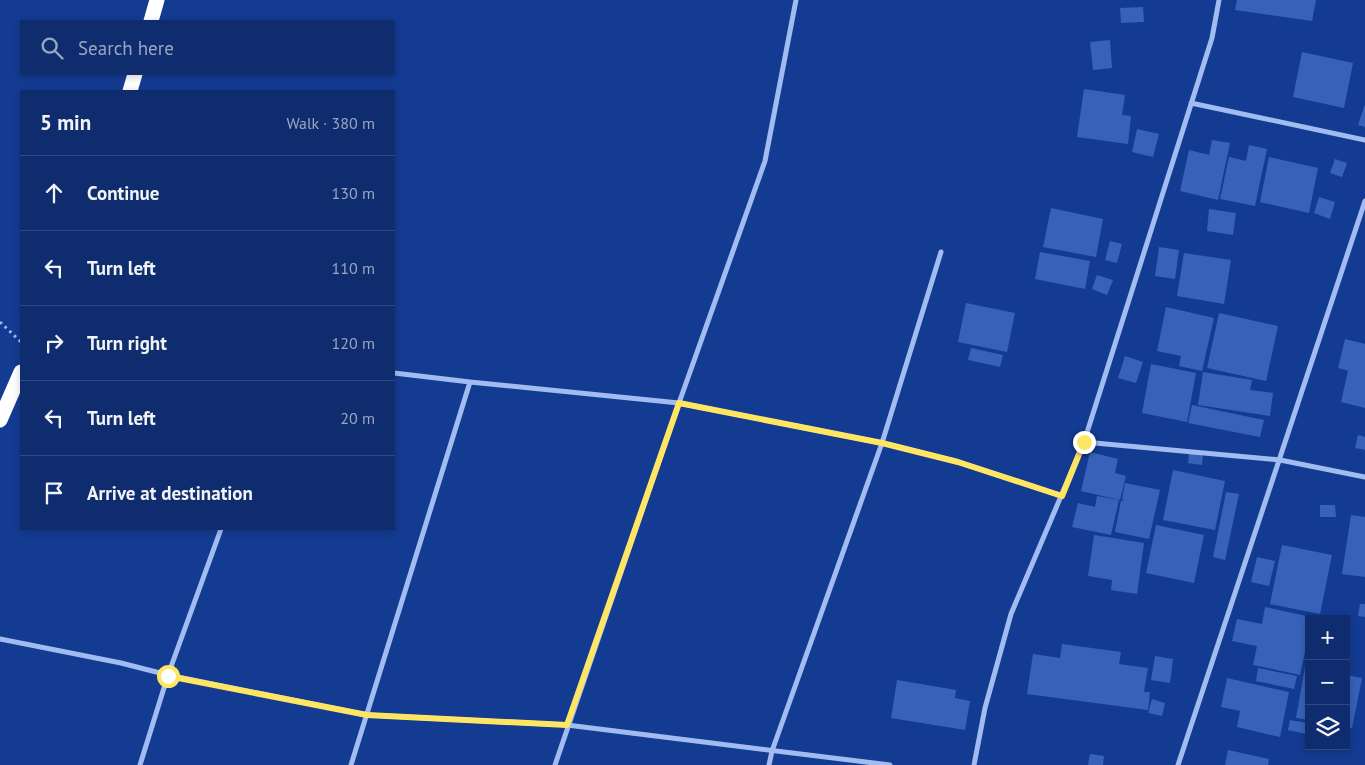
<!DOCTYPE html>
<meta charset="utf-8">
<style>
body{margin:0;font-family:"PT Sans",sans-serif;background:#1d3876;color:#f1f3f6}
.controls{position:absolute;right:15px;bottom:15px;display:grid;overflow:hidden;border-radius:0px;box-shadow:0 2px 8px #0003}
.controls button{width:45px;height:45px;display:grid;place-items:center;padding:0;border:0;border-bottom:1px solid #2f4881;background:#0f2c6e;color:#f1f3f6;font:25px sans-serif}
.stop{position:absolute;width:15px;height:15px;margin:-11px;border:4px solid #ffe662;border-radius:50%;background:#fff}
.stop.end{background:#ffe662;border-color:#fff;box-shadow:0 1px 5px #0008}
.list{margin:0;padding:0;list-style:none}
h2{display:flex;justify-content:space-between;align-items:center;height:65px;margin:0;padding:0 20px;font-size:21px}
h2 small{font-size:16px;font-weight:400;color:#9ba7c2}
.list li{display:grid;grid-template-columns:32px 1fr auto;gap:15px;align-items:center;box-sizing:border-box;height:75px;padding:0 20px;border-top:1px solid #2f4881}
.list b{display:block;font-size:19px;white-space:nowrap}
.list em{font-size:16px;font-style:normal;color:#9ba7c2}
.icon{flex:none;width:28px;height:28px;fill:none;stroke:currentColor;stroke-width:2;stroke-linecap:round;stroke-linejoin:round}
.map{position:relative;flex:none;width:1365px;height:765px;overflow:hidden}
.search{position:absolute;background:#0f2c6e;box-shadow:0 2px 8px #0003;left:20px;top:20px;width:375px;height:55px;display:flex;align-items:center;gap:12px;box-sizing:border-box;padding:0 18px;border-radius:0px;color:#9ba7c2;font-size:19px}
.panel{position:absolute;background:#0f2c6e;box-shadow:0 2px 8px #0003;left:20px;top:90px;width:375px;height:440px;border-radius:0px}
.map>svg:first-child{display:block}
.building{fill:#3862b9}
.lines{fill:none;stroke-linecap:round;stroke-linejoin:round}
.path{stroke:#a2bcf1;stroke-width:3;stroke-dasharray:2.5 4;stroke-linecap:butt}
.street{stroke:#a2bcf1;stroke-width:5}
.highway{stroke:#fff;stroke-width:15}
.route{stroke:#ffe662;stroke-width:6}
</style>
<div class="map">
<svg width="1365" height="765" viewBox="0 0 1365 765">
<rect width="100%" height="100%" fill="#143b92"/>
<path class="building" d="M 1237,0 L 1316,0 L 1312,21 L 1235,10 Z
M 1143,7 L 1144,22 L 1121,23 L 1120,8 Z
M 1110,40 L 1112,68 L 1093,70 L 1090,42 Z
M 1302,52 L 1353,63 L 1344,108 L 1293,97 Z
M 1084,89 L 1125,95 L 1122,115 L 1131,116 L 1128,144 L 1077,137 Z
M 1365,104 L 1365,127 L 1358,125 Z
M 1137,129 L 1159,134 L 1153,157 L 1132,152 Z
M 1212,140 L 1230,143 L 1218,200 L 1180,191 L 1189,150 L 1209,155 Z
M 1249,145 L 1267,149 L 1255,206 L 1220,199 L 1229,157 L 1246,161 Z
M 1269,157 L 1318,168 L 1309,213 L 1260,202 Z
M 1335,159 L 1347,163 L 1342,177 L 1330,173 Z
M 1319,197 L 1335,202 L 1330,219 L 1314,213 Z
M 1051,208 L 1103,219 L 1096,257 L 1043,247 Z
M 1209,209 L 1236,213 L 1233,235 L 1207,231 Z
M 1110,241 L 1122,244 L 1117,263 L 1105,260 Z
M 1159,247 L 1179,250 L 1175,279 L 1155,276 Z
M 1040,252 L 1090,261 L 1085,289 L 1035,279 Z
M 1184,253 L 1231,260 L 1224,304 L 1177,296 Z
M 1097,275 L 1113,280 L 1107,295 L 1092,289 Z
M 966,303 L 1015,313 L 1007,352 L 958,342 Z
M 1166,307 L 1214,318 L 1202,371 L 1179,366 L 1181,356 L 1157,351 Z
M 1219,313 L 1278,326 L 1266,381 L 1207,368 Z
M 1345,339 L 1365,344 L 1365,408 L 1341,402 L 1348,371 L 1338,368 Z
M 971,348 L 1003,355 L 1000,367 L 968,360 Z
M 1125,356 L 1143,362 L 1136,383 L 1118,378 Z
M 1151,364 L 1196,373 L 1187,422 L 1142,413 Z
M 1203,372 L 1252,380 L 1250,390 L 1273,393 L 1270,416 L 1198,405 Z
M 1192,405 L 1264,420 L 1260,437 L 1188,423 Z
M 1358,435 L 1365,437 L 1365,450 L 1355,448 Z
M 1090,452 L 1118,459 L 1115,473 L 1126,476 L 1120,500 L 1081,491 Z
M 1189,453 L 1203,455 L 1202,465 L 1188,463 Z
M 1173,470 L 1225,481 L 1215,530 L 1163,520 Z
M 1125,483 L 1160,490 L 1149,539 L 1115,532 L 1121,501 L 1125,501 L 1122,500 Z
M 1226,492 L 1239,494 L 1225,560 L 1213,557 Z
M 1097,496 L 1119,500 L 1111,535 L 1072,527 L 1078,503 L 1095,507 Z
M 1320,505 L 1335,505 L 1336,517 L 1320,517 Z
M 1351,515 L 1365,517 L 1365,577 L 1342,574 Z
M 1156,525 L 1204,535 L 1194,583 L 1146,573 Z
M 1094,535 L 1144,543 L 1137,594 L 1111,590 L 1112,580 L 1088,576 Z
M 1282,545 L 1332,555 L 1320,614 L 1270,604 Z
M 1257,557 L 1275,561 L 1269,586 L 1251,582 Z
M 1360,604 L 1365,604 L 1365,617 L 1358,616 Z
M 1265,607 L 1315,618 L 1309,619 L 1309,633 L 1300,675 L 1253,665 L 1257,646 L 1232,641 L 1237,619 L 1262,624 Z
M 1062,644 L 1121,652 L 1119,664 L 1148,668 L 1144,692 L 1150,692 L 1148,710 L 1027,694 L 1033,654 L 1060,658 Z
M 1155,656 L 1173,659 L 1170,683 L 1151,680 Z
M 1305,667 L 1309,668 L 1309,720 L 1296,718 Z
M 1258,668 L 1297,676 L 1294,689 L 1256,681 Z
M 1346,675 L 1362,678 L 1352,728 L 1346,727 Z
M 1227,678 L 1289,692 L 1280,737 L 1237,727 L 1240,711 L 1221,707 Z
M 897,680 L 956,690 L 955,698 L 970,701 L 965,730 L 891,718 Z
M 1152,699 L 1165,703 L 1162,716 L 1148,713 Z
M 1290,720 L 1308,723 L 1306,734 L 1288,730 Z
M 1228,750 L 1269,759 L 1268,765 L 1225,765 Z
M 1090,754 L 1104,756 L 1103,765 L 1088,765 Z"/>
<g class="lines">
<path class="path" d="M 0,322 L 21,342"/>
<path class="street" d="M 1191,103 L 1365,140
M 394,373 L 470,382 L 679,403 L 882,443 L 958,462 L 1062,496
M 1084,442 L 1280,460 L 1365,477
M 0,639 L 121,663 L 168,675 L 367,715 L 567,725 L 890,765
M 140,765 L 168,675 L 221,529
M 351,765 L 470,382
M 555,765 L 679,403 L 765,161 L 796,0
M 769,765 L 772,751 L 882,443 L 941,252
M 974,765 L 985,708 L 1011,614 L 1084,442 L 1212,38 L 1219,0
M 1178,765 L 1365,201"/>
<path class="highway" d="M 151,21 L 157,0
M 130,91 L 135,74
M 0,420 L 21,372"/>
</g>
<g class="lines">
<path class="route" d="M 168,676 L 367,715 L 567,725 L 679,403 L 882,443 L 958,462 L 1062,496 L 1084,442"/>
</g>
</svg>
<div class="controls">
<button>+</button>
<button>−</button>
<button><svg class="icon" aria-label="layers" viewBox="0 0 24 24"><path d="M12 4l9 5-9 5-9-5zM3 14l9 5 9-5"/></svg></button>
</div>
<div class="stop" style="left:168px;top:676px"></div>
<div class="stop end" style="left:1084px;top:442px"></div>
<div class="search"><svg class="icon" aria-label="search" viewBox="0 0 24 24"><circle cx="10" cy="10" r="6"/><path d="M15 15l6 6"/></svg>Search here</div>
<section class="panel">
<h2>5 min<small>Walk · 380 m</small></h2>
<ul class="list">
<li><svg class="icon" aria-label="ahead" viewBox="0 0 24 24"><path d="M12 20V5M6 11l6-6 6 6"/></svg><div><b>Continue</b></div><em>130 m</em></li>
<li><svg class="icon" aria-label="left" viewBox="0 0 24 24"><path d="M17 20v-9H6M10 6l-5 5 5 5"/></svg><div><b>Turn left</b></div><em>110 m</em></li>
<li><svg class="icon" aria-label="right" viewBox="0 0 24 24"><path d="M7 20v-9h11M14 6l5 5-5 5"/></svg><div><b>Turn right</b></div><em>120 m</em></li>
<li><svg class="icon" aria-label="left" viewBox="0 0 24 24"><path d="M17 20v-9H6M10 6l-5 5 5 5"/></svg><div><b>Turn left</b></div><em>20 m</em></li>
<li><svg class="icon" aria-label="arrive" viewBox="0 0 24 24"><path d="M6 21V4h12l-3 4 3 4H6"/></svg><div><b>Arrive at destination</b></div></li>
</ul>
</section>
</div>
